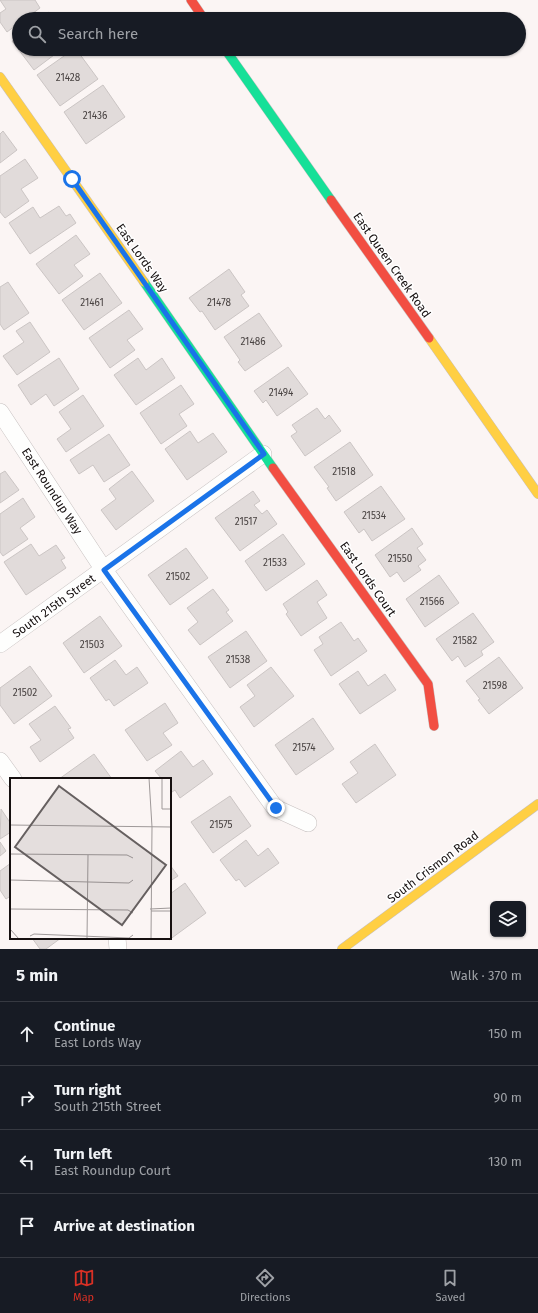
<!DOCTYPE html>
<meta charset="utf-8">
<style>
body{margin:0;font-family:"Fira Sans",sans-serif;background:#242831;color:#f1f3f6}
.controls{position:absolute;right:12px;bottom:12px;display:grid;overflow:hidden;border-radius:6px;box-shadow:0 1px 3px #0004}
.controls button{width:36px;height:36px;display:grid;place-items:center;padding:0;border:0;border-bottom:1px solid #363941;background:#171b24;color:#f1f3f6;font:20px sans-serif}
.stop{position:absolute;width:12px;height:12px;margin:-9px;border:3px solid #1a73e8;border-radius:50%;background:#fff}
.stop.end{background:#1a73e8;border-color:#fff;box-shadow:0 1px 4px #0008}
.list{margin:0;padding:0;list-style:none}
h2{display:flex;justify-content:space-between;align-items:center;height:52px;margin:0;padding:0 16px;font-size:17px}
h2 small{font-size:13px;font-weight:400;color:#9ea1a6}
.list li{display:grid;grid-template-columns:26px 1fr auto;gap:12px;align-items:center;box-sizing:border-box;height:64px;padding:0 16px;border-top:1px solid #363941}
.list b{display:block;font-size:15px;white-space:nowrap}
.list p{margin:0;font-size:13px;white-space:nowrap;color:#9ea1a6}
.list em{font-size:13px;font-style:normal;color:#9ea1a6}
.icon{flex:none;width:22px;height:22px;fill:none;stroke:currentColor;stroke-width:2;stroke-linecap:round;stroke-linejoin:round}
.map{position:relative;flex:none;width:538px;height:949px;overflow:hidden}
.search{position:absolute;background:#171b24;box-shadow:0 1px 3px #0004;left:12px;right:12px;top:12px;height:44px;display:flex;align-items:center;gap:10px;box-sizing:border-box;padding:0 14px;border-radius:22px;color:#9ea1a6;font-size:15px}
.sheet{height:308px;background:#171b24}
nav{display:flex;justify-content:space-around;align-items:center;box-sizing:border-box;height:56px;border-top:1px solid #363941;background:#171b24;font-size:11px;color:#9ea1a6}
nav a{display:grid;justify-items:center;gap:2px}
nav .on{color:#d93025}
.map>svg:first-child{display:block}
.building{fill:#e1dbda;stroke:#cbc5c4}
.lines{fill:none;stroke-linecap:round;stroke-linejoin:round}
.street-casing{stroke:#c7c1c0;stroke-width:18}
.fast-casing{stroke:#c7c1c0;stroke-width:10}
.slow-casing{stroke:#c7c1c0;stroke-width:10}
.jam-casing{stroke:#c7c1c0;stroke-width:10}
.street{stroke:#fefefd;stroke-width:17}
.fast{stroke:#16e098;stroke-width:9}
.slow{stroke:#ffcf43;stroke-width:9}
.jam{stroke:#f24e42;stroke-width:9}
.route{stroke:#1a73e8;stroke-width:5}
.labels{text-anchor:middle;stroke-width:3;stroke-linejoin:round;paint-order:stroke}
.number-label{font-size:10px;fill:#494342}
.street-label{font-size:12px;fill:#161010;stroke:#fff}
.inset-road{fill:none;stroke:#9f9999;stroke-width:1}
.view{fill:#666060;fill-opacity:0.15;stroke:#666060;stroke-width:2}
.inset-edge{fill:none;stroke:#161010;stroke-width:2}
</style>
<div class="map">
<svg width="538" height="949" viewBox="0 0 538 949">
<rect width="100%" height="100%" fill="#fbf5f4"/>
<path class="building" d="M 0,0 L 35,0 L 40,8 L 25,19 L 19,19 L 19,23 L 7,32 L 0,22 L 0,13 L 6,9 Z
M 49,12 L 55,19 L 40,19 Z
M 19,35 L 19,49 L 62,49 L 34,70 L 12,41 Z
M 74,49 L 76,49 L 98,79 L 60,106 L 37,75 Z
M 103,85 L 125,117 L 86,144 L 64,112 Z
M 3,131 L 17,150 L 0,163 L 0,134 Z
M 25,159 L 38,178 L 21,189 L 29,201 L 5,218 L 0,212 L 0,176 Z
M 59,206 L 66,216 L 70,214 L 76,223 L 30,254 L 9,223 L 33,207 L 40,218 Z
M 76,235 L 90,254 L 74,265 L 83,276 L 59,294 L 36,264 Z
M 229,269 L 245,292 L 241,295 L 249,306 L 215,330 L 202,311 L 200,312 L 189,298 Z
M 100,273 L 122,303 L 84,330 L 62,300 Z
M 8,282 L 29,313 L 4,330 L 0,324 L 0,287 Z
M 129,310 L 143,329 L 127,340 L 135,350 L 110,368 L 89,338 Z
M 259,313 L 282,346 L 245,371 L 238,362 L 240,360 L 224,337 Z
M 30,322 L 50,352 L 17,375 L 3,356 L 24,342 L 16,331 Z
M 59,358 L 79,389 L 54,406 L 46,394 L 31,405 L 18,385 Z
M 138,358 L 146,370 L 162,358 L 175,378 L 136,405 L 114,375 Z
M 288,367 L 308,394 L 277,416 L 266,400 L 263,403 L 254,391 Z
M 181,385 L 194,404 L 179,414 L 187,426 L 161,444 L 140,413 Z
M 83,395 L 104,426 L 66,452 L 57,439 L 71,429 L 59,412 Z
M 317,408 L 325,419 L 329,415 L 341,431 L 305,456 L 291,436 L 297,432 L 292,425 Z
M 190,431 L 198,443 L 213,433 L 227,452 L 187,480 L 165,449 Z
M 109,434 L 130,465 L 104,482 L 93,465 L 79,474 L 70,460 Z
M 350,442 L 373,475 L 336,501 L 327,488 L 329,487 L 314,467 Z
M 5,471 L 19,490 L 0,503 L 0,474 Z
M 132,471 L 154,501 L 116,530 L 101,510 L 116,499 L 109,489 Z
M 381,486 L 405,519 L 372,541 L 364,529 L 359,533 L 344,512 Z
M 253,491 L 260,501 L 254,505 L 262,514 L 267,510 L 277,524 L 240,551 L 215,518 Z
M 23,498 L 35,517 L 20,528 L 28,539 L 3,556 L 0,552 L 0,514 Z
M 412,528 L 423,544 L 417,548 L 426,560 L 418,566 L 421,570 L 404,582 L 397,572 L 390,577 L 375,555 Z
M 283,534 L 305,564 L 266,591 L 245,561 Z
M 31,544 L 39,556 L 56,545 L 65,558 L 61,560 L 66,568 L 26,595 L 4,562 Z
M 186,548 L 208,578 L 170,605 L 148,575 Z
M 439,575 L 459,603 L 425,627 L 406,599 Z
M 317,580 L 327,595 L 317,602 L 327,618 L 301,636 L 286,614 L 288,612 L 283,604 Z
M 213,589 L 229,610 L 226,612 L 233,621 L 200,645 L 188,630 L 198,622 L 187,608 Z
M 473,613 L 494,642 L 481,651 L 483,655 L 465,667 L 458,656 L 452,661 L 436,639 Z
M 100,616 L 122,646 L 84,673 L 63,643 Z
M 341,622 L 354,641 L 358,638 L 367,651 L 331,676 L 314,650 L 323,644 L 319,637 Z
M 246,631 L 267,661 L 230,688 L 208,657 Z
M 499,657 L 523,688 L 489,714 L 478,700 L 480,699 L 466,681 Z
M 115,660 L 126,675 L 137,667 L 148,683 L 114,706 L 109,699 L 106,701 L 90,678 Z
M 30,666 L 52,696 L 14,724 L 0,705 L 0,688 Z
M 271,667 L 294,696 L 254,727 L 240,707 L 255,696 L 247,685 Z
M 358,671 L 368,686 L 385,674 L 396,690 L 360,714 L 339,684 Z
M 165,703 L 178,723 L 163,733 L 172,745 L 147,761 L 125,730 Z
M 55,706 L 71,728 L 68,729 L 74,738 L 40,762 L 30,747 L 41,740 L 29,724 Z
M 313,718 L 334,749 L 296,775 L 275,745 Z
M 375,744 L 396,775 L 356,803 L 342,784 L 358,773 L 350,762 Z
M 181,751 L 193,767 L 203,760 L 213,774 L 180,798 L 175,790 L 172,792 L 170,790 L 170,779 L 162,779 L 155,771 Z
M 94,754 L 112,779 L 59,779 Z
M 230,796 L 251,826 L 213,853 L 191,822 Z
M 1,809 L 11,824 L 11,832 L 0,839 Z
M 246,840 L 258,856 L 268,848 L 279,863 L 245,887 L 239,879 L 236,881 L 220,860 Z
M 0,842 L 6,851 L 0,856 Z
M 11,863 L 11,899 L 9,897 L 6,899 L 0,890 L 0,871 Z
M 170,865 L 178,876 L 170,881 Z
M 185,883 L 206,913 L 169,940 L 167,938 L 170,938 L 170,894 Z
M 32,938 L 61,938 L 46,949 L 40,949 Z"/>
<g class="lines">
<g class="street-casing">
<path id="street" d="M 0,412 L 104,570 L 275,808 L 308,823
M 0,644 L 263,454
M 0,761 L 13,779
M 117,938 L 118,949"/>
</g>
<g class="fast-casing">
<path id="fast" d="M 225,49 L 331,200
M 144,282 L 273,468"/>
</g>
<g class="slow-casing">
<path id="slow" d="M 0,77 L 144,282
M 429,338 L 538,494
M 342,949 L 538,804"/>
</g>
<g class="jam-casing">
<path id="jam" d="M 191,0 L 204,19
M 331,200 L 429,338
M 273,468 L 428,684 L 434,726"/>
</g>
<use href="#street" class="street"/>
<use href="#fast" class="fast"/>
<use href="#slow" class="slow"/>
<use href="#jam" class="jam"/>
</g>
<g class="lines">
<path class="route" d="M 72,179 L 264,454 L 104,570 L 276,808"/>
</g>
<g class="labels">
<g class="number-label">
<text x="68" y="81">21428</text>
<text x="95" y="119">21436</text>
<text x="92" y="306">21461</text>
<text x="219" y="306">21478</text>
<text x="253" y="345">21486</text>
<text x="281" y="396">21494</text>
<text x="344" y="475">21518</text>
<text x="374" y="519">21534</text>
<text x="246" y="525">21517</text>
<text x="400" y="562">21550</text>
<text x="275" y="566">21533</text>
<text x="178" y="580">21502</text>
<text x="432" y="605">21566</text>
<text x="465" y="644">21582</text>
<text x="92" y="648">21503</text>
<text x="238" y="663">21538</text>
<text x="495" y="689">21598</text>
<text x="25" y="696">21502</text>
<text x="304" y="751">21574</text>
<text x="221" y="828">21575</text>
</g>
<g class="street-label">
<text transform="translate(142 258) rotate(55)" y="4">East Lords Way</text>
<text transform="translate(392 265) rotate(55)" y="4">East Queen Creek Road</text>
<text transform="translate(52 491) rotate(57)" y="4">East Roundup Way</text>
<text transform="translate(368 579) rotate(55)" y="4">East Lords Court</text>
<text transform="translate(54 606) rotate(-36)" y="4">South 215th Street</text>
<text transform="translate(433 867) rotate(-37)" y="4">South Crismon Road</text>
</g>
</g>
<g transform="translate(10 778)">
<rect width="161" height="161" fill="#fbf5f4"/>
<path class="inset-road" d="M 139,0 L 142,49 L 141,161M 152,0 L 152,31 L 161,31M 0,47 L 161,49M 0,76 L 117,77 L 123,80M 0,102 L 119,105 L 123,102M 0,131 L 118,132 L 123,135M 140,131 L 161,130M 141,133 L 161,133M 0,151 L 9,161M 20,158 L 24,156 L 119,160 L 123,157M 77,161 L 78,77"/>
<path class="view" d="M 49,8 L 156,87 L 112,147 L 5,69 Z"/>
<rect width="161" height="161" class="inset-edge"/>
</g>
</svg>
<div class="controls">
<button><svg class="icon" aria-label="layers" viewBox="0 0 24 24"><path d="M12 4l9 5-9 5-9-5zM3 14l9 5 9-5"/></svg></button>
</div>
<div class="stop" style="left:72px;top:179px"></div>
<div class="stop end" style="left:276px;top:808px"></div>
<div class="search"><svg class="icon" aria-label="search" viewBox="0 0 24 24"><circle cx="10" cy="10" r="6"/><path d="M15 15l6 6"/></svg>Search here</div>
</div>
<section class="sheet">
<h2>5 min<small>Walk · 370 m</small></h2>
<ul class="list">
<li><svg class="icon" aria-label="ahead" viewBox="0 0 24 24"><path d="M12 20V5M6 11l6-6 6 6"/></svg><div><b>Continue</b><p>East Lords Way</p></div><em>150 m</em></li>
<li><svg class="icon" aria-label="right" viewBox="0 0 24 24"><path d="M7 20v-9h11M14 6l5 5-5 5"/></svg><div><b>Turn right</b><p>South 215th Street</p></div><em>90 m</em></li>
<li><svg class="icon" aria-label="left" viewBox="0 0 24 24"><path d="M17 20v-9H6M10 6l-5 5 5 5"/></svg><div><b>Turn left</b><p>East Roundup Court</p></div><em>130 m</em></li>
<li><svg class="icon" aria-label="arrive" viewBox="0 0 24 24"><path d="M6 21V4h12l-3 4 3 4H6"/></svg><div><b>Arrive at destination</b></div></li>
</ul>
</section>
<nav>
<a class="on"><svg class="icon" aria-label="map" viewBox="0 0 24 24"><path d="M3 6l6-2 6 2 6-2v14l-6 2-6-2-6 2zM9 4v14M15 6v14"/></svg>Map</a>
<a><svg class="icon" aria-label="directions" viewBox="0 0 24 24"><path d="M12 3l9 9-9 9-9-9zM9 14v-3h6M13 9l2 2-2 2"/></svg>Directions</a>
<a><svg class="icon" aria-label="saved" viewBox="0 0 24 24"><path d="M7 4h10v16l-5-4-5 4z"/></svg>Saved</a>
</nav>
